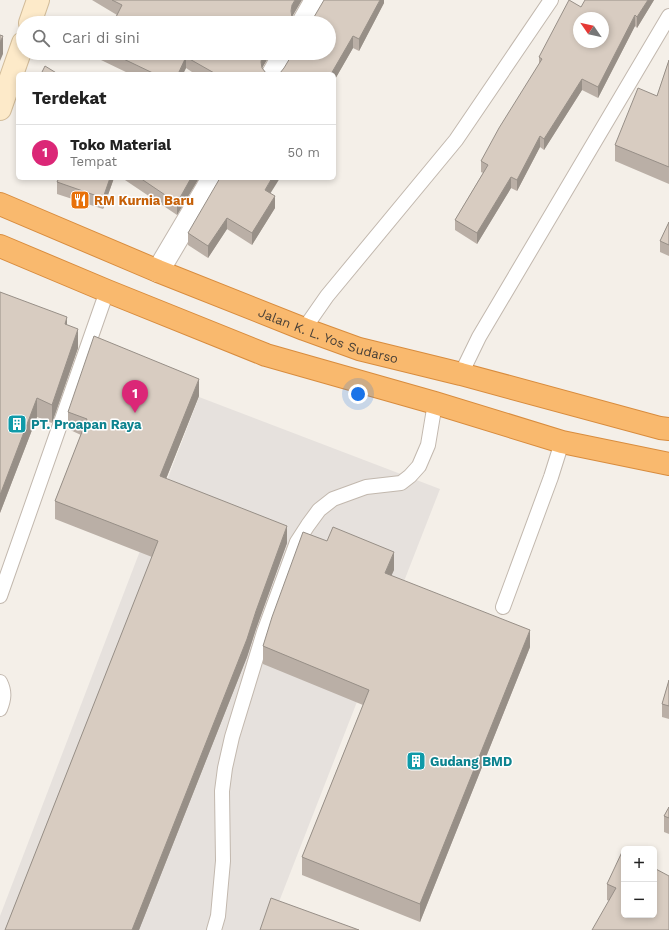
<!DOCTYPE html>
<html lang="id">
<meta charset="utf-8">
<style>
body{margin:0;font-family:"Work Sans",sans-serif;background:#f6f6f6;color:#222}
.controls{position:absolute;right:12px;bottom:12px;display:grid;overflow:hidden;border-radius:6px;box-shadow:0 2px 6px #0003}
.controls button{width:36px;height:36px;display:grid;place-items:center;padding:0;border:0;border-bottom:1px solid #e0e0e0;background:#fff;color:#222;font:20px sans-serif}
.compass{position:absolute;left:573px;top:12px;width:36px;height:36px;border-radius:50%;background:#fff;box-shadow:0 2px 6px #0003;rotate:304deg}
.you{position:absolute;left:358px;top:394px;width:14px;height:14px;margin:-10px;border:3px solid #fff;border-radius:50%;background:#1a73e8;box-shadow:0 0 0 6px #1a73e833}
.badge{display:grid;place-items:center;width:26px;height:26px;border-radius:50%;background:#db2777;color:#fff;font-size:13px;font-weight:700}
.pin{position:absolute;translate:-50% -33px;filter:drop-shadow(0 1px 2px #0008)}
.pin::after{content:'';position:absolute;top:21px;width:14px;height:12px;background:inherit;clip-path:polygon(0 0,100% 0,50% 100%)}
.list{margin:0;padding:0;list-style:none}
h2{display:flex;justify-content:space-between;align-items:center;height:52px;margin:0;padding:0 16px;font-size:17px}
h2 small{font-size:13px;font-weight:400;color:#767676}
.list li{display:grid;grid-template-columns:26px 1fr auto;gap:12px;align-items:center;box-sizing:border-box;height:56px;padding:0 16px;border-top:1px solid #e0e0e0}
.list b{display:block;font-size:15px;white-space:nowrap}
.list p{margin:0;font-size:13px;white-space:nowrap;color:#767676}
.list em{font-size:13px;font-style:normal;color:#767676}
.icon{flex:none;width:22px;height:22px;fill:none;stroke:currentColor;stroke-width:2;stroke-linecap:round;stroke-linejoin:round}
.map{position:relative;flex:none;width:669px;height:930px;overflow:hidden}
.search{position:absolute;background:#fff;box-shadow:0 2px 6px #0003;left:16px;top:16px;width:320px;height:44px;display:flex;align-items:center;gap:10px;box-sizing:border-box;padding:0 14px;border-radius:22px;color:#767676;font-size:15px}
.panel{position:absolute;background:#fff;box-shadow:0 2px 6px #0003;left:16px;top:72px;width:320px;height:108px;border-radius:6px}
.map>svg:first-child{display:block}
.industrial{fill:#e6e1dd}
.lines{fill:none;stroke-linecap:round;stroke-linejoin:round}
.lane-casing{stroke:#c2b8ae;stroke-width:16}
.street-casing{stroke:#c2b8ae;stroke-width:24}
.secondary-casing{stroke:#d2bc99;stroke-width:24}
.highway-casing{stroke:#d88c3e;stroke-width:24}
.lane{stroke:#fff;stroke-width:14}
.street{stroke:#fff;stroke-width:22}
.secondary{stroke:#fdeac9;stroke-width:22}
.highway{stroke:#f9b96e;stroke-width:22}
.wall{fill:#baafa6}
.shaded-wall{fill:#978f87}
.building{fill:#d8ccc1;stroke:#978f87;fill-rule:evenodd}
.labels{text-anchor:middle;stroke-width:3;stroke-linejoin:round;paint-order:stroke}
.food-label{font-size:13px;font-weight:bold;fill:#c56008;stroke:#fff;text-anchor:start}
.street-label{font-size:13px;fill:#473f37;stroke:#fff}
.culture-label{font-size:13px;font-weight:bold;fill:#0d838f;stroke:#fff;text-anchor:start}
</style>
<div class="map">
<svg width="669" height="930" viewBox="0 0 669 930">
<rect width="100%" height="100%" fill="#f4efe8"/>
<path class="industrial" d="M 199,397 L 440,489 L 268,930 L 0,930 L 0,916 Z"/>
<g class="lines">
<g class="lane-casing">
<path id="lane" d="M 304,329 L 327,296 L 456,140 L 551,0
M 461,374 L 479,337 L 669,16
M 0,596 L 107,291
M 503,607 L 551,477 L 562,442
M 0,682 C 5,692 4,699 0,709
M 214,930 L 218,916 L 223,861 L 222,791 L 225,768 L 232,737 L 264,632 L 297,542 L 308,525 L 319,510 L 333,499 L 366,487 L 401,483 L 410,476 L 419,466 L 428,445 L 435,403"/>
</g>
<g class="street-casing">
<path id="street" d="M 303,23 L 316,0
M 273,74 L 285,53
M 158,271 L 213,178"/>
</g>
<g class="secondary-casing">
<path id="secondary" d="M 30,23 L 38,0
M 0,109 L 23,43"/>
</g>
<g class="highway-casing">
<g id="highway">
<path id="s1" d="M 0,204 L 158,271 L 304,329 L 359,349 L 461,374 L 660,428 L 669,429"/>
<path d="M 0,246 L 107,291 L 266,355 L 435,403 L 562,442 L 669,464"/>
</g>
</g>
<use href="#lane" class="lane"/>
<use href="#street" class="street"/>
<use href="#secondary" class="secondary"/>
<use href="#highway" class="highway"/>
</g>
<path class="wall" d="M 92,0 L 302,0 L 117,15 Z
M 384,0 L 384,3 L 359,51 L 353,48 L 334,81 L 334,74 L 280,73 Z
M 654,0 L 637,28 L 635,26 L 598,98 L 582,90 L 544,150 L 540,147 L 517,191 L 511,188 L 477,244 L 455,230 L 455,220 L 483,173 L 481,172 L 481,161 L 539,64 L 539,57 L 581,7 Z
M 101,53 L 271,53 L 262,68 L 266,73 L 271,74 L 195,74 L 186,68 L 183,74 L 130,74 L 101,60 Z
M 669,60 L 669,184 L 615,161 L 615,145 L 657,96 Z
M 59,178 L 114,178 L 103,209 L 57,194 L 57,182 Z
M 122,178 L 199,178 L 177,215 Z
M 270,193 L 275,208 L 252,245 L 227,229 L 208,258 L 188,245 L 188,233 Z
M 669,222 L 669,256 L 660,252 L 660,241 Z
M 0,292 L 67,325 L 78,348 L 52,423 L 37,417 L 0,513 Z
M 199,396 L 166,479 L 287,543 L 256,629 L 247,657 L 139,930 L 5,930 L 152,557 L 55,519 L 55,501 L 81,435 L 68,429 L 68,412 Z
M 394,570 L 391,575 L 530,647 L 420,922 L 302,875 L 302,857 L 363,705 L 263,664 L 263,646 Z
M 669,680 L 669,719 L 662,717 L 662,704 Z
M 669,807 L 669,834 L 664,832 L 664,816 Z
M 669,876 L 609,901 L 607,900 L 607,884 Z"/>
<path class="shaded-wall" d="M 295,0 L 302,0 L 292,17 L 291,11 L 292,5 Z
M 380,0 L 384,0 L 384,3 L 359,51 L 359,39 Z
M 648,0 L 654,0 L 637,28 L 637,17 Z
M 635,15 L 635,26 L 598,98 L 598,87 Z
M 3,36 L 3,54 L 0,61 L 0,42 Z
M 353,36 L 353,48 L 334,81 L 334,74 L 331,74 Z
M 264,53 L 271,53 L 262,68 L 261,62 L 262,56 Z
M 186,57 L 186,68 L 183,74 L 178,74 Z
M 582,79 L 582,90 L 544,150 L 544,139 Z
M 540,136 L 540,147 L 517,191 L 517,180 Z
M 511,177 L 511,188 L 477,244 L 477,233 Z
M 110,178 L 114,178 L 103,209 L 103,198 Z
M 191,178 L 199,178 L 177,215 L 177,203 Z
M 272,178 L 280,178 L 265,202 L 265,190 Z
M 275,196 L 275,208 L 252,245 L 252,233 Z
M 227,218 L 227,229 L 208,258 L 208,246 Z
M 67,317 L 67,336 L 65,324 Z
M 78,329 L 78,348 L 52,423 L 52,405 Z
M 199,379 L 199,396 L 160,494 L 160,476 Z
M 37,398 L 37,417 L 0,513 L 0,495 Z
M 287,526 L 287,543 L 256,629 L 247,657 L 247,639 L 256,611 Z
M 394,552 L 394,570 L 385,590 L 385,573 Z
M 530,630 L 530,647 L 420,922 L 420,904 Z
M 247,639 L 247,657 L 139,930 L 132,930 Z"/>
<path class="building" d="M 112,0 L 295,0 L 292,5 L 291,11 L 292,18 L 297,22 L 301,23 L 113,23 L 122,5 Z
M 324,0 L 380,0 L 359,39 L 353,36 L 331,74 L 275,74 L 280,73 L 284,68 L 293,53 L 329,53 L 329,23 L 305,23 L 309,22 L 314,17 Z
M 569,0 L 581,7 L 585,0 L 648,0 L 637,17 L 635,15 L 598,87 L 582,79 L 544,139 L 540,136 L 517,180 L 511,177 L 477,233 L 455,220 L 488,165 L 481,161 L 499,128 L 542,59 L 539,57 ZM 579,18 L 603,18 L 603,42 L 579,42 Z
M 0,35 L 3,36 L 0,42 Z
M 111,53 L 264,53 L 262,56 L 261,62 L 262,68 L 266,73 L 271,74 L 216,74 L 186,57 L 178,74 L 155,74 Z
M 669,60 L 669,167 L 615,145 L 638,88 L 657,96 Z
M 45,66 L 58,74 L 41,74 Z
M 59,178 L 110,178 L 103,198 L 57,182 Z
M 140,178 L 191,178 L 177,203 Z
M 220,178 L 272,178 L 265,190 L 275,196 L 252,233 L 227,218 L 208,246 L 188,233 Z
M 669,222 L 669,245 L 660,241 Z
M 0,292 L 67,317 L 65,324 L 78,329 L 52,405 L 37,398 L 0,495 Z
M 94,336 L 199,379 L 160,476 L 287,526 L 256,611 L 247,639 L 132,930 L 5,930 L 158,541 L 55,501 L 87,419 L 68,412 Z
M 333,527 L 394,552 L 385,573 L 530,630 L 420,904 L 302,857 L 369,690 L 263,646 L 272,617 L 303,532 L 327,541 Z
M 669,680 L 669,706 L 662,704 Z
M 669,807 L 669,818 L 664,816 Z
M 622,852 L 624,853 L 624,915 L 654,915 L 654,868 L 669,876 L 669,930 L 592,930 L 616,888 L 607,884 Z
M 271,898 L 359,930 L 260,930 Z"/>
<defs>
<g id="restaurant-square" transform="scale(1)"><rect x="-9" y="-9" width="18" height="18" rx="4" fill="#e8710a" stroke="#fff"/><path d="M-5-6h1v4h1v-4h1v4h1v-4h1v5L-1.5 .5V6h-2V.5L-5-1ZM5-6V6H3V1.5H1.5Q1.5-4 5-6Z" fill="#fff"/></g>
<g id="building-square" transform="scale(1)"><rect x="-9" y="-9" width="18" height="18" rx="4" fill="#0f9aa8" stroke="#fff"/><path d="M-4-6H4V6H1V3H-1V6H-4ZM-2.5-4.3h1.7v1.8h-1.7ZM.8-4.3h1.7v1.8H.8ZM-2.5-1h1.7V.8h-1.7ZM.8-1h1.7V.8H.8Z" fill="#fff"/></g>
</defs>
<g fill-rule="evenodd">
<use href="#restaurant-square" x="80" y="200"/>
<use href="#building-square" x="17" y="424"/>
<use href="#building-square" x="416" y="761"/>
</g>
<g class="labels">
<g class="food-label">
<text x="94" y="205">RM Kurnia Baru</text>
</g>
<g class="street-label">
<text dy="5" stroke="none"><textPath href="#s1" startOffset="354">Jalan K. L. Yos Sudarso</textPath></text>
</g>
<g class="culture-label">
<text x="31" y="429">PT. Proapan Raya</text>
<text x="430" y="766">Gudang BMD</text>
</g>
</g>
</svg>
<div class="controls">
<button>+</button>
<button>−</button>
</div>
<svg class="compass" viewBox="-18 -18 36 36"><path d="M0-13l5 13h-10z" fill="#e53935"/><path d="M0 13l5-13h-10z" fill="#767676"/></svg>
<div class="you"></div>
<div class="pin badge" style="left:135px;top:413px">1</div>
<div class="search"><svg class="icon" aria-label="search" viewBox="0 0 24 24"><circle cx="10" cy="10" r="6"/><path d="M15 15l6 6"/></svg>Cari di sini</div>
<section class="panel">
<h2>Terdekat<small></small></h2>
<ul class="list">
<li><span class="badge">1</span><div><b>Toko Material</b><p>Tempat</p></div><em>50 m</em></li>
</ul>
</section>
</div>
